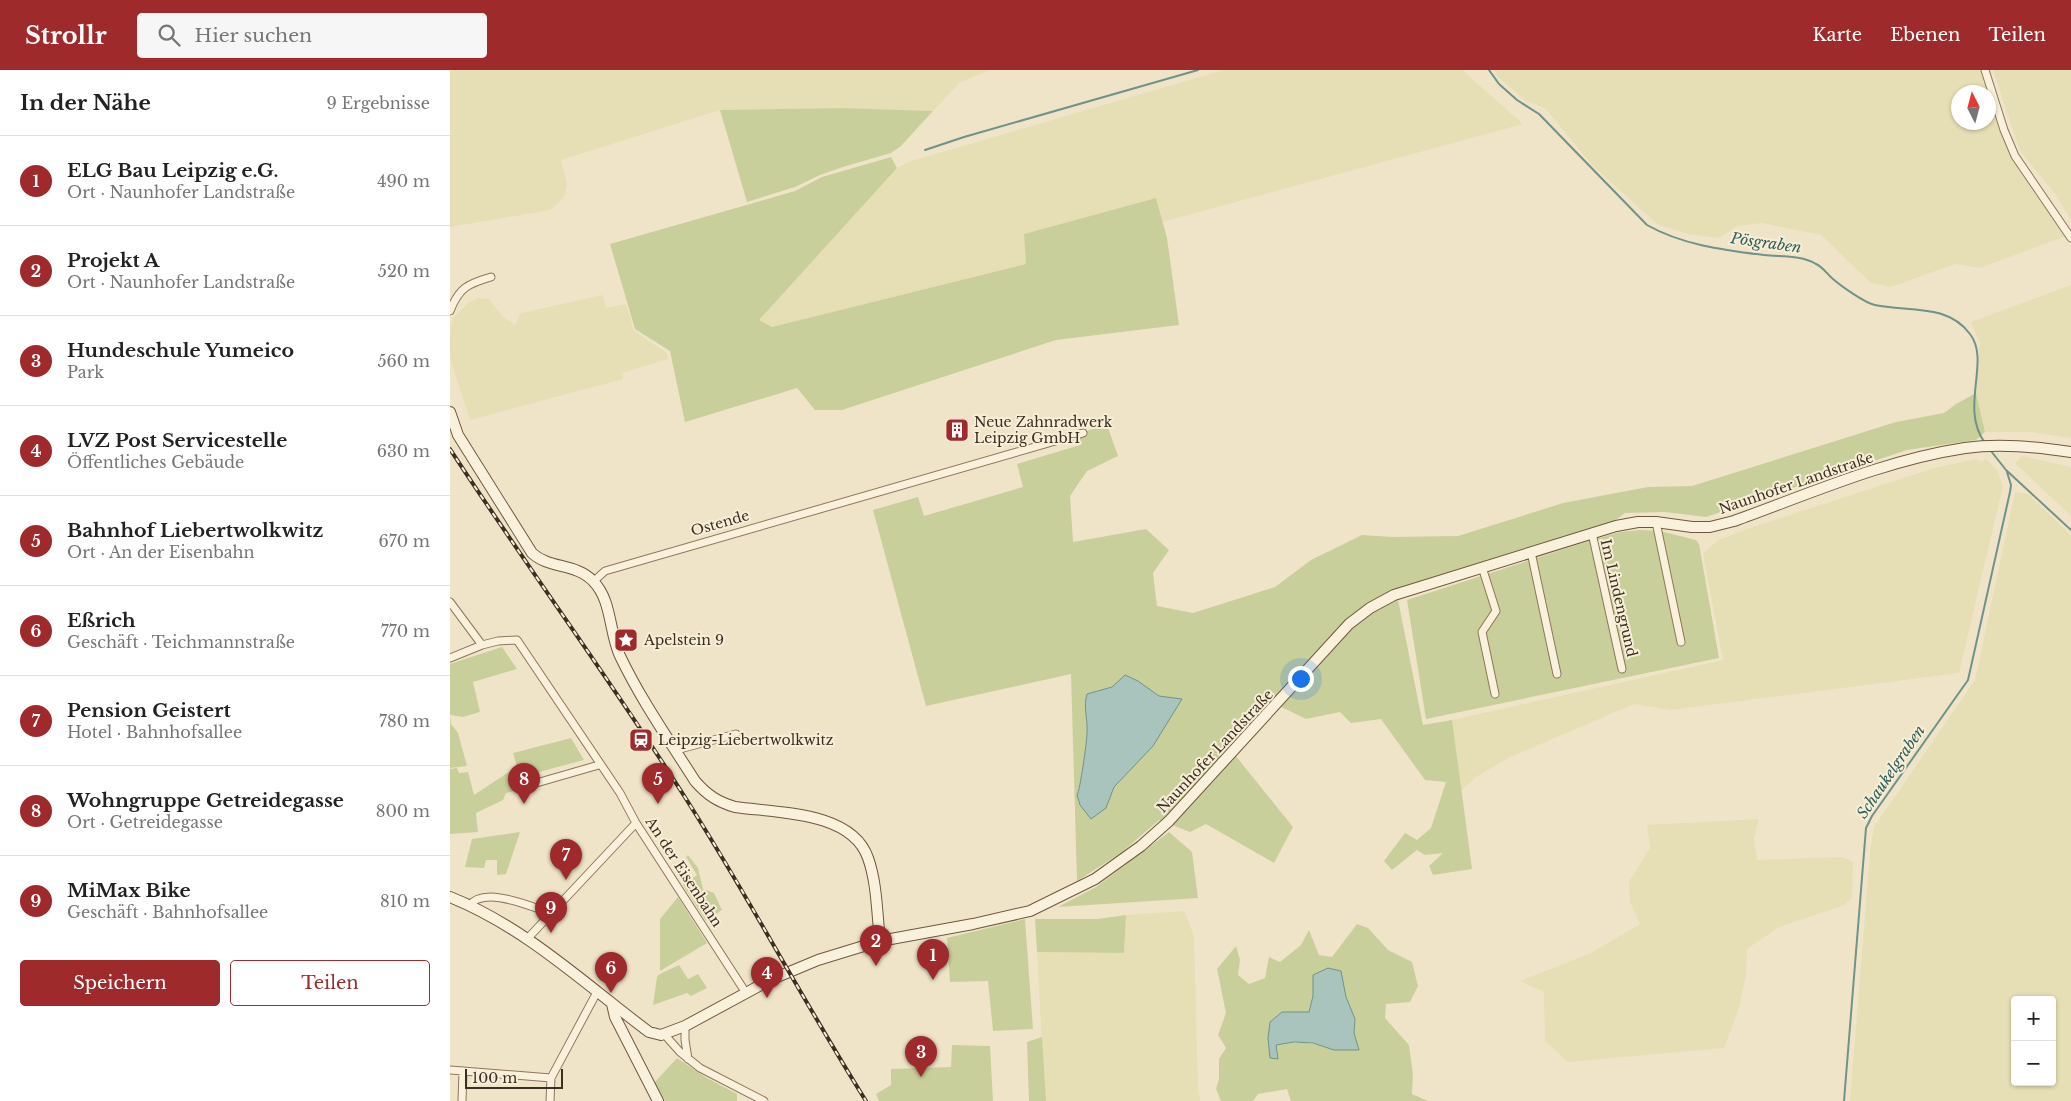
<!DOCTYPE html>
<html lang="de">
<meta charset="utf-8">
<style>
body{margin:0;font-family:"Libre Baskerville",serif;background:#f6f6f6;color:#222}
.controls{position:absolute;right:15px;bottom:15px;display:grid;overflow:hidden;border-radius:5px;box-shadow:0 1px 4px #0004}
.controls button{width:45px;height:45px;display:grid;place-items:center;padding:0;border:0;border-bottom:1px solid #e0e0e0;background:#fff;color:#222;font:25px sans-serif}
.compass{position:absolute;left:1501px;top:15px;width:45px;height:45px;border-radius:50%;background:#fff;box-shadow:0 1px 4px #0004;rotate:354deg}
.scale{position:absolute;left:15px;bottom:12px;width:98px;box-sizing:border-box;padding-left:5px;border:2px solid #3d2e20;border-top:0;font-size:14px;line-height:18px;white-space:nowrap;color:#3d2e20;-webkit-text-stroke:4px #f7eed8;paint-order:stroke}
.you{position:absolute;left:850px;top:608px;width:18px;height:18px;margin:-12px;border:4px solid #fff;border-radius:50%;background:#1a73e8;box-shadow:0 0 0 8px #1a73e833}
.badge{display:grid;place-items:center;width:32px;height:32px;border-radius:50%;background:#9e2a2b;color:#fff;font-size:16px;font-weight:700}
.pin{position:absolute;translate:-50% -41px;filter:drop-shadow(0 1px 2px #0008)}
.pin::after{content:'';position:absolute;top:26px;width:18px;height:15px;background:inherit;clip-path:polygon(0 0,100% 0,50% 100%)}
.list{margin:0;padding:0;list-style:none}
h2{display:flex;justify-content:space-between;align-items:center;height:65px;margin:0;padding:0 20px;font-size:21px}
h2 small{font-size:16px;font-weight:400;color:#767676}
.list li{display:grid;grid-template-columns:32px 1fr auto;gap:15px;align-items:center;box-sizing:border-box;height:90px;padding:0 20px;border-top:1px solid #e0e0e0}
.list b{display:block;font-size:19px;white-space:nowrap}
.list p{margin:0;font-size:16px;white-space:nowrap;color:#767676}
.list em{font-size:16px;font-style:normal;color:#767676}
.actions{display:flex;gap:10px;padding:15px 20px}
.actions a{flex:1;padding:11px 0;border:1px solid #9e2a2b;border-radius:5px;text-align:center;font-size:18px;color:#9e2a2b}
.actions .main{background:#9e2a2b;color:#fff}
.icon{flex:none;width:28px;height:28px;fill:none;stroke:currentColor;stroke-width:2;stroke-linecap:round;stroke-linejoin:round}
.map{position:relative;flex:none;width:1621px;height:1031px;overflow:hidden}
header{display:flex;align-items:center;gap:30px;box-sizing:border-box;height:70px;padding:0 25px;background:#9e2a2b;color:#fff}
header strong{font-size:24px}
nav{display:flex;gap:28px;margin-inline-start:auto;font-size:18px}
.search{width:350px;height:45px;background:#f6f6f6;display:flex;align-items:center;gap:12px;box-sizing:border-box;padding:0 18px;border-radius:5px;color:#767676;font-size:19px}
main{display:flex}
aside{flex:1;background:#fff}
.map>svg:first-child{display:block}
.farmland{fill:#e6deb5;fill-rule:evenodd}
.green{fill:#c9cf9b;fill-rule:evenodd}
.water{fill:#a9c4bc;stroke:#6f938a}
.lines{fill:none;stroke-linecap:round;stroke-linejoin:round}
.stream{stroke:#6f938a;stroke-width:2}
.street-casing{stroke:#8d765c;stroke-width:9}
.secondary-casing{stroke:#6f573f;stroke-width:12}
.street{stroke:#faf1dc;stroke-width:7}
.secondary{stroke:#faf1dc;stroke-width:10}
.rail-casing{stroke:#3d2e20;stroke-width:4}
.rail{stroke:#f7eed8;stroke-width:2;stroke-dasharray:5.5;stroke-linecap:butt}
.labels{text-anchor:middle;stroke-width:4;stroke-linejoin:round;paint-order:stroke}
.poi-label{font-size:14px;fill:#3d2e20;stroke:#f7eed8;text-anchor:start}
.street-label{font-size:14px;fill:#3d2e20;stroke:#f7eed8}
.water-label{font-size:15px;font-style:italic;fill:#2f5d5a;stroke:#f7eed8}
</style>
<header>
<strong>Strollr</strong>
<div class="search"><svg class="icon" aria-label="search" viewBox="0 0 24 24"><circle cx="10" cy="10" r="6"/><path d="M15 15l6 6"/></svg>Hier suchen</div>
<nav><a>Karte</a><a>Ebenen</a><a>Teilen</a></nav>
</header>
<main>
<aside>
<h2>In der Nähe<small>9 Ergebnisse</small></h2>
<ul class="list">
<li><span class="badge">1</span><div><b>ELG Bau Leipzig e.G.</b><p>Ort · Naunhofer Landstraße</p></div><em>490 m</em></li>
<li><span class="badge">2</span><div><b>Projekt A</b><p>Ort · Naunhofer Landstraße</p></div><em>520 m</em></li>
<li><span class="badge">3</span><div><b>Hundeschule Yumeico</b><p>Park</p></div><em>560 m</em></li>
<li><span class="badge">4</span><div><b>LVZ Post Servicestelle</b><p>Öffentliches Gebäude</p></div><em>630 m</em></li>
<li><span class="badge">5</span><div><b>Bahnhof Liebertwolkwitz</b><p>Ort · An der Eisenbahn</p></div><em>670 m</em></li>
<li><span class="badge">6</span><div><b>Eßrich</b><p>Geschäft · Teichmannstraße</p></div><em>770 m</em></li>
<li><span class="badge">7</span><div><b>Pension Geistert</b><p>Hotel · Bahnhofsallee</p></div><em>780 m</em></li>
<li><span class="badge">8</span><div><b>Wohngruppe Getreidegasse</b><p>Ort · Getreidegasse</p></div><em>800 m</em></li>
<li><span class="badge">9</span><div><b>MiMax Bike</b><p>Geschäft · Bahnhofsallee</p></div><em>810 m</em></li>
</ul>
<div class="actions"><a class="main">Speichern</a><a>Teilen</a></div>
</aside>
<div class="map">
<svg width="1621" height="1031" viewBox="0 0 1621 1031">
<rect width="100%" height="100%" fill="#f0e4c8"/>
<path class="farmland" d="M 0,0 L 540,0 L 509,13 L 483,41 L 392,38 L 270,40 L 111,90 L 117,115 L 114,127 L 100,140 L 0,157 Z
M 774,0 L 1012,0 L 1073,54 L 712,152 L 706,128 L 574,164 L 576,194 L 322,257 L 308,250 L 447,98 L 458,92 Z
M 1044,0 L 1535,0 L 1565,86 L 1619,165 L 1530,198 L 1505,194 L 1441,217 L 1421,213 L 1371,165 L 1312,153 L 1287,156 L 1269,168 L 1237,164 L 1207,154 L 1142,95 L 1095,38 L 1076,31 L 1048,7 ZM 1508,22 L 1538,22 L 1538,52 L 1508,52 Z
M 1543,0 L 1621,0 L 1621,150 L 1606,125 L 1570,81 Z
M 1621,215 L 1621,368 L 1581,362 L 1535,362 L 1526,323 L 1530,273 L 1521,252 Z
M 153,225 L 156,238 L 176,234 L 184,261 L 217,283 L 218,289 L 172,303 L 173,309 L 20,350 L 0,288 L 0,261 L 3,248 L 18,233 L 28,228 L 39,229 L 53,247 L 65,255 L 71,243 Z
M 1572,386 L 1621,397 L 1621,446 L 1565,393 Z
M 1526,389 L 1532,392 L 1536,389 L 1547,400 L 1553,416 L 1509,603 L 1220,640 L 1184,634 L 1058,688 L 1026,707 L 1011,721 L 1002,650 L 1273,590 L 1253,483 L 1269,470 L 1297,459 L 1484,398 Z
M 1565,422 L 1578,424 L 1621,465 L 1621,1031 L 1400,1031 L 1420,783 L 1424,757 L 1525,610 ZM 1565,930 L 1602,930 L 1602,1012 L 1565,1012 Z
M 1309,749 L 1304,769 L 1307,790 L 1393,787 L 1403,792 L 1402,827 L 1395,835 L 1329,857 L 1297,879 L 1296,904 L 1289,938 L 1274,978 L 1118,992 L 1095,971 L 1094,922 L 1070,911 L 1141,883 L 1190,854 L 1180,832 L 1179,812 L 1200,778 L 1197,755 Z
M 734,841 L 744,866 L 748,1017 L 750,1031 L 595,1031 L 587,882 L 674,883 L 676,845 Z"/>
<path class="green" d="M 392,38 L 483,41 L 451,76 L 441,83 L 393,97 L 370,105 L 345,117 L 297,132 L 270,40 Z
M 441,87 L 447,98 L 309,250 L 322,257 L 576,194 L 574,164 L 706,128 L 717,168 L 729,255 L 606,270 L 392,340 L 365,340 L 347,318 L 235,352 L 220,281 L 185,259 L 160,174 L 345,121 L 372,107 Z
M 1526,323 L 1535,362 L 1526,370 L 1457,380 L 1256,447 L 1215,442 L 1175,443 L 1144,466 L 948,530 L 973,655 L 1002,650 L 1022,799 L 983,805 L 979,796 L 993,783 L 975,785 L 967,780 L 942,800 L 934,791 L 955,763 L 967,770 L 981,758 L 996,712 L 975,710 L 931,649 L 901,653 L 890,642 L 856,649 L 821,632 L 781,680 L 843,757 L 824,793 L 756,754 L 740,762 L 709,750 L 671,783 L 627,811 L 621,604 L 476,636 L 423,440 L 468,427 L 474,446 L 573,417 L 567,394 L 630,375 L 626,364 L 657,355 L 668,386 L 637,401 L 620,426 L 623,472 L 696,459 L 719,480 L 703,503 L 707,536 L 743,543 L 825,517 L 861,490 L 912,465 L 943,467 L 1008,466 L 1113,433 L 1198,417 L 1242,416 L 1446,352 L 1494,343 L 1506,334 Z
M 1190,460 L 1210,461 L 1246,470 L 1249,474 L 1269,588 L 976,649 L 957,530 L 1145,469 L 1170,462 Z
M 52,577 L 67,599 L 23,612 L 30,642 L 13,647 L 0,645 L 0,594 Z
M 0,646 L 1,654 L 8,663 L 17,696 L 0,698 Z
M 121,668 L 134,690 L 70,707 L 63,683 Z
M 7,698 L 9,703 L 18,702 L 24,725 L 62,700 L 69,720 L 56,723 L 53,730 L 26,743 L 28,762 L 0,764 L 0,699 Z
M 70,762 L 56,804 L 47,805 L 47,790 L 36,790 L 34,798 L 15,797 L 22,769 Z
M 719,762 L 742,782 L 748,828 L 608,837 L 646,817 Z
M 238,785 L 248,798 L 253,819 L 264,823 L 272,840 L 256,851 L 233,815 L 247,805 L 236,787 Z
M 228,827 L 257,873 L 210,901 L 210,849 Z
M 676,845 L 674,883 L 587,882 L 585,849 L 648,849 Z
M 575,849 L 583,959 L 543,961 L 538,911 L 500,912 L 497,868 Z
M 907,854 L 918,858 L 938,880 L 962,892 L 968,916 L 960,932 L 936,934 L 935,948 L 959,975 L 963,1004 L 962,1024 L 978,1031 L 841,1031 L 837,1019 L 808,1024 L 803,1031 L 771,1031 L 766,1019 L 769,1009 L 769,989 L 776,978 L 768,965 L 776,943 L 767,899 L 786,876 L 790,890 L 788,905 L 799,914 L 815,908 L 819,887 L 830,892 L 851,875 L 859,860 L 869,885 L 882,887 ZM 890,901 L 896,927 L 905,949 L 904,963 L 885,980 C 862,972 850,971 826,975 L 828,989 L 821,988 L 832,942 L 859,942 L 863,926 L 863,905 Z
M 229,895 L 238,909 L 248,904 L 257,918 L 241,926 L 237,923 L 203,935 L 207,907 L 210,904 Z
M 592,967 L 596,1031 L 571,1031 L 579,1031 L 577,972 Z
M 502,975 L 540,976 L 543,1031 L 429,1031 L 426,1024 L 441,1015 L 441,999 L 501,997 Z
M 227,988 L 257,1008 L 287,1024 L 287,1031 L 215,1031 L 204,1013 Z"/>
<path class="water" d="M 675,605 L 688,611 L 709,626 L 732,629 L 703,676 L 664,717 L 656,738 L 641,749 L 630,735 L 627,725 C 630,721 637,671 637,663 C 638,649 633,637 637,624 L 662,617 Z
M 878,898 L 891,901 L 896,927 L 905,949 L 904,963 L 909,980 L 884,980 L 863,973 L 844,972 L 826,975 L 828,989 L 820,988 L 818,968 L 820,952 L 832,942 L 859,942 L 863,926 L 863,905 Z"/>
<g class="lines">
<path class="stream" d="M 1039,0 L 1049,14 L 1067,30 L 1089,44 L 1197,155 C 1232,175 1274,180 1314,185 C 1331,187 1351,185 1366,194 C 1373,197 1378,205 1383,209 C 1391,216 1415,233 1425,235 C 1457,242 1497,233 1520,264 C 1541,291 1509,338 1535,373
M 475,80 L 514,67 L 748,0
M 1541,381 L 1556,400 L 1621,460
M 1394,1031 L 1416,758 L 1422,746 L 1518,610 L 1560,422 L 1561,415 L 1557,402"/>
<g class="street-casing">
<path id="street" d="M 1535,0 L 1554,60 L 1565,86 L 1621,168
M 0,241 C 9,218 17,214 41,207
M 1206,452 L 1231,572
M 1142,463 L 1172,599
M 1081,482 L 1107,604
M 1032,497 L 1046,541 L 1032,562 L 1045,624
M 144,511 L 155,501 L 633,363
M 0,532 L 32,575 L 48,571 L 67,570 L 170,723 L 186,753 L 296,923
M 0,588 L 32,575
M 226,680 L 286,664
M 76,716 L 149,695
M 19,836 C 34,815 81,837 101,843
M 78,868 L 186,753
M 235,956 L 235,970 L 238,989
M 214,964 L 230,982 L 250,998 L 314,1031
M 0,1000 L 101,1008 L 147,922
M 12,1031 L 13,1001
M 100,1031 L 101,1008"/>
</g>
<g class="secondary-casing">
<path id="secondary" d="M 0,342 L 8,365 L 82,483 C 99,499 126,493 143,511 C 162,530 159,562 170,586 C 191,630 219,670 245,711 C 257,725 268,732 285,737 C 327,743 402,741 418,788 C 427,813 427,844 430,871
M 0,827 C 75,857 135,914 199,962 L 211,965 L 235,956 L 320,910 L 368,890 L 430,871 L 523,854 L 580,841 L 645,809 L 691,776 L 719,751 L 899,554 L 920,538 L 944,525 L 1166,456 L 1188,452 L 1206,452 L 1242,457 L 1260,457 L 1284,451 C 1359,424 1435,390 1515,378 C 1550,373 1586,377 1621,382
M 162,934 L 165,947 L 208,1031"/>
</g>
<use href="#street" class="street"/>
<use href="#secondary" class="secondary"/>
<g class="rail-casing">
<path id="rail" d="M 0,379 C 75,494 157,605 231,721 C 296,822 352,929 416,1031"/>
</g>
<use href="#rail" class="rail"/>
</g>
<defs>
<g id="building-square" transform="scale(1.25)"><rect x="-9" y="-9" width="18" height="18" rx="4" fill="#9e2a2b" stroke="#f7eed8"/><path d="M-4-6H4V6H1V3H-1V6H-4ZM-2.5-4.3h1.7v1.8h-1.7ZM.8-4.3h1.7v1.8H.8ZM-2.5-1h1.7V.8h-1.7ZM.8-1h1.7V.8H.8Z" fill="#fff"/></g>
<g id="sight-square" transform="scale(1.25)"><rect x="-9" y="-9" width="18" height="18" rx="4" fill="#9e2a2b" stroke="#f7eed8"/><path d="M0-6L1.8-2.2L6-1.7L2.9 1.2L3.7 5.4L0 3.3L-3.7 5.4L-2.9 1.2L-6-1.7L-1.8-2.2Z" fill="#fff"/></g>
<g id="station-square" transform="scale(1.25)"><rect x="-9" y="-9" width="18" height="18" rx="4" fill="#9e2a2b" stroke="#f7eed8"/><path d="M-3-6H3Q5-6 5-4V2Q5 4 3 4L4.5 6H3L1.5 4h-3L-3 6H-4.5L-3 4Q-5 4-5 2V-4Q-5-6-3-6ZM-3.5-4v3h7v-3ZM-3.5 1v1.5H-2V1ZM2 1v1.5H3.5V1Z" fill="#fff"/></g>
</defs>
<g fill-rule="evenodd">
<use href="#building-square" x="507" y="360"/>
<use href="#sight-square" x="176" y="570"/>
<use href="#station-square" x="191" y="670"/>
</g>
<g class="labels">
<g class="poi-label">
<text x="524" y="357">Neue Zahnradwerk<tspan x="524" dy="16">Leipzig GmbH</tspan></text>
<text x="194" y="575">Apelstein 9</text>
<text x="208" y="675">Leipzig-Liebertwolkwitz</text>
</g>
<g class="street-label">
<text transform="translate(1346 413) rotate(-19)" y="5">Naunhofer Landstraße</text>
<text transform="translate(270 453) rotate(-16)" y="5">Ostende</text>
<text transform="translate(1169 528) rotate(77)" y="5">Im Lindengrund</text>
<text transform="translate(765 681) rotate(-47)" y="5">Naunhofer Landstraße</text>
<text transform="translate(234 802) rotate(57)" y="5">An der Eisenbahn</text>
</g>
<g class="water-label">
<text transform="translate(1316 173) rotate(8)" y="5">Pösgraben</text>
<text transform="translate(1441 702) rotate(-56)" y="5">Schaukelgraben</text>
</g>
</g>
</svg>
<div class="controls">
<button>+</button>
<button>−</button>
</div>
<svg class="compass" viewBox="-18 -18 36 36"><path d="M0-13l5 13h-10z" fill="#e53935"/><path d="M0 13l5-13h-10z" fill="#767676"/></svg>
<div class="scale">100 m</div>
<div class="you"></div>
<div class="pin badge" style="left:483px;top:910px">1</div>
<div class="pin badge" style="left:426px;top:896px">2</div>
<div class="pin badge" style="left:471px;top:1007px">3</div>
<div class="pin badge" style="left:317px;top:928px">4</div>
<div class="pin badge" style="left:208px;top:734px">5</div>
<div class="pin badge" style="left:161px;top:923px">6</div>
<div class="pin badge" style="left:116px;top:810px">7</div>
<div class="pin badge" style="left:74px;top:734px">8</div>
<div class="pin badge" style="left:101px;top:863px">9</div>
</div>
</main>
